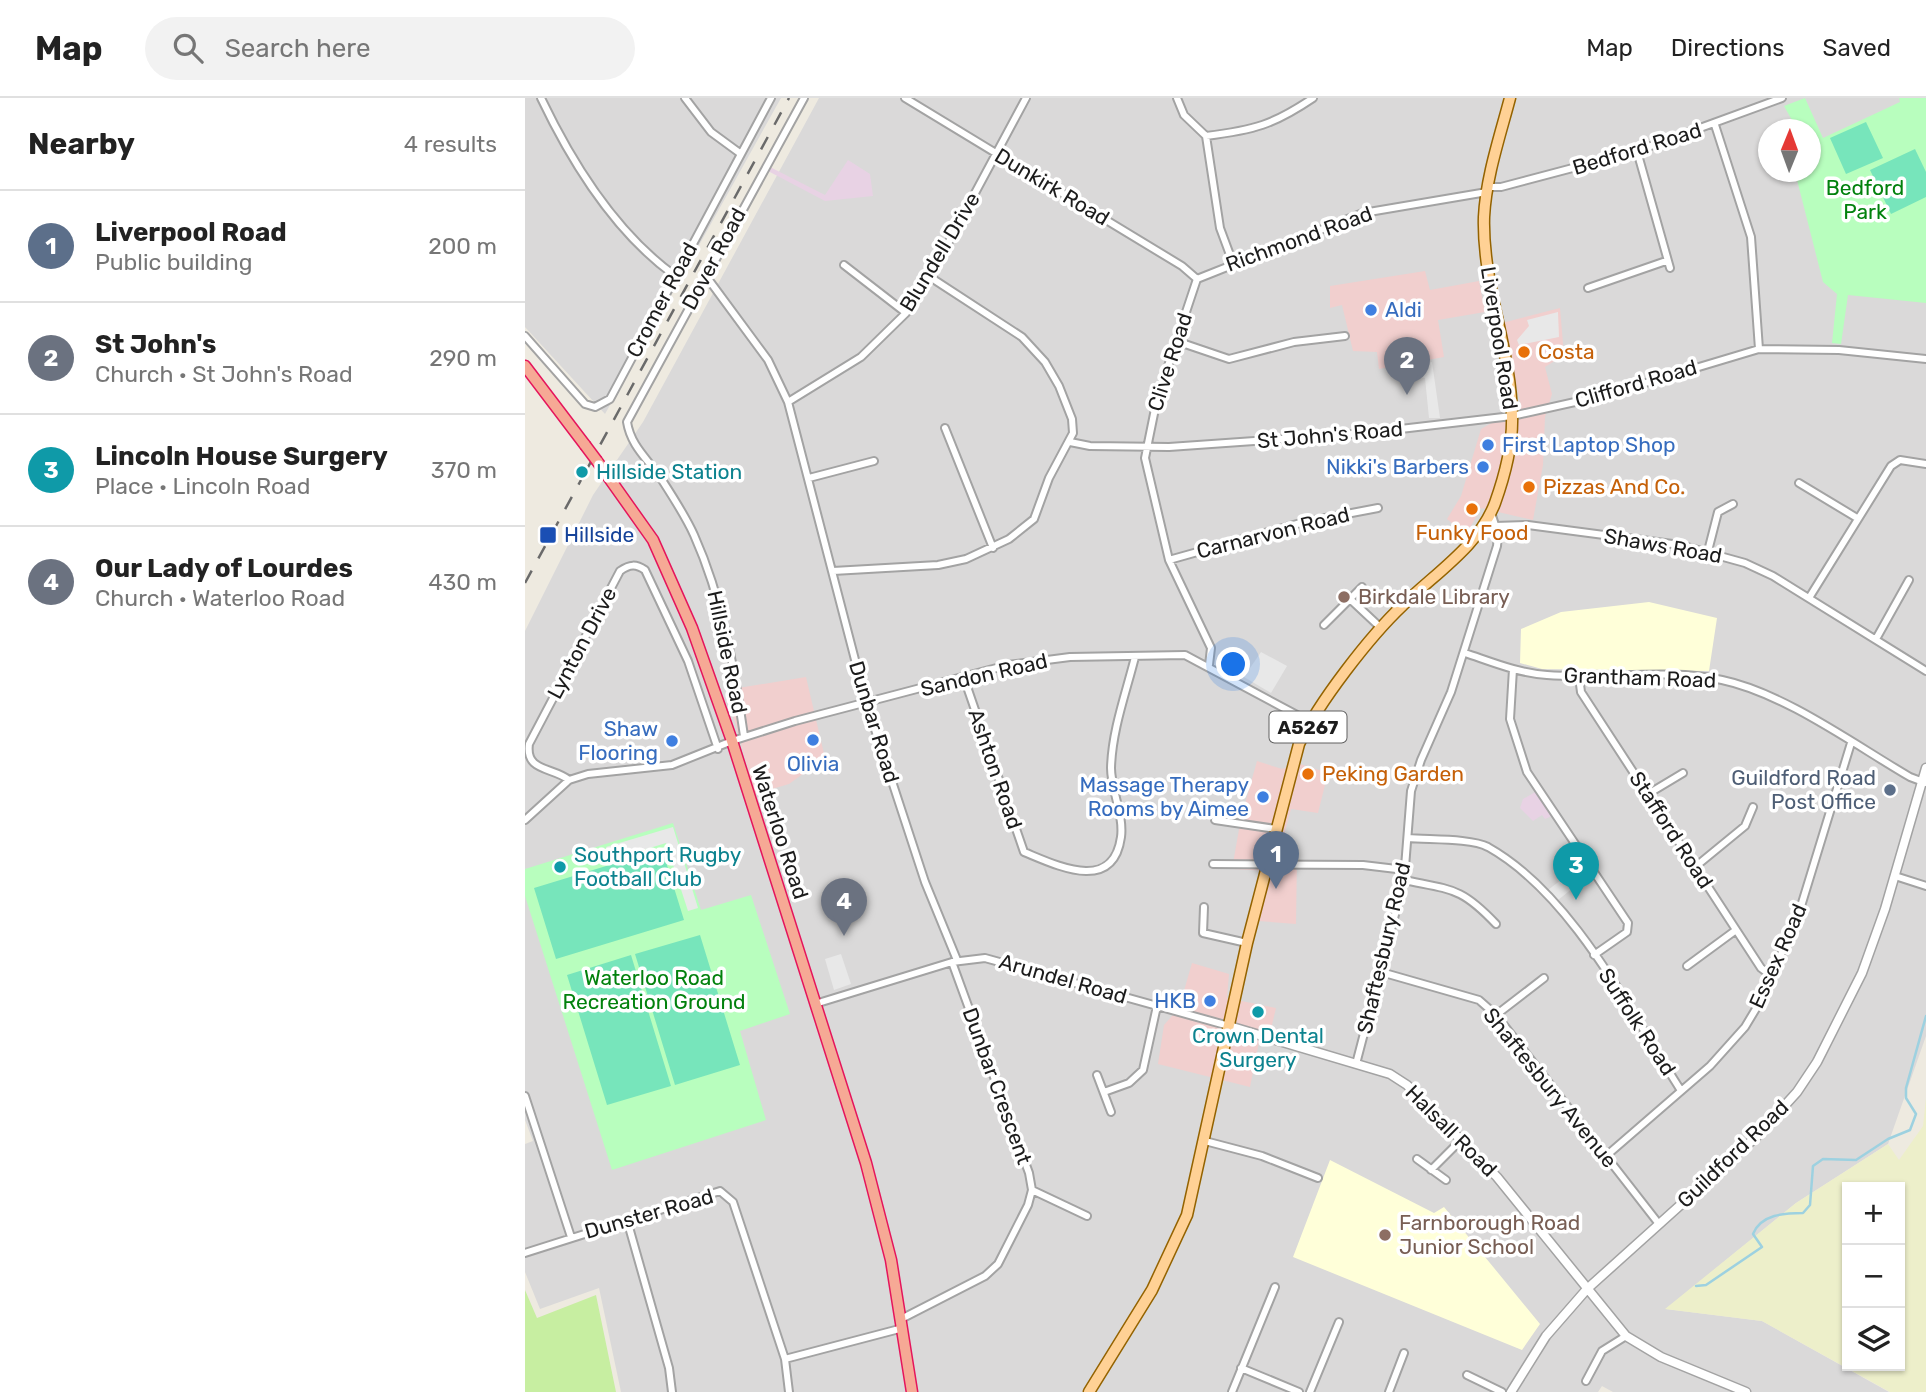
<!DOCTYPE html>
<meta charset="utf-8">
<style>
body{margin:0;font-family:Rubik,sans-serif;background:#f2f2f2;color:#222}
.controls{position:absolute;right:21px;bottom:21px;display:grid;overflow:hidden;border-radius:0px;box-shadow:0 2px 5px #0004}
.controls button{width:63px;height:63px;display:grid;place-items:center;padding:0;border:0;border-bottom:2px solid #e0e0e0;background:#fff;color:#222;font:35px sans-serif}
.compass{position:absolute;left:1233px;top:21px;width:63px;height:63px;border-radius:50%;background:#fff;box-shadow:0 2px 5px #0004;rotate:1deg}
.you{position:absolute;left:709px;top:567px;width:24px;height:24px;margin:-18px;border:5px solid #fff;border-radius:50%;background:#1a73e8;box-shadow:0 0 0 10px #1a73e833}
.badge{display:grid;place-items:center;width:46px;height:46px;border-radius:50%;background:#d93025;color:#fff;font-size:23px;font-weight:700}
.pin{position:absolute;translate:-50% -58px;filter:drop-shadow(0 2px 4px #0008)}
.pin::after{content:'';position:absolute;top:37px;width:24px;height:21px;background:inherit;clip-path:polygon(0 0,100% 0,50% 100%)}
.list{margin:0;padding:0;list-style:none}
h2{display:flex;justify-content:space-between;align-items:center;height:91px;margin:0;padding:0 28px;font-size:30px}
h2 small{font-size:23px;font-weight:400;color:#767676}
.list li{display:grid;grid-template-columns:46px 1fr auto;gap:21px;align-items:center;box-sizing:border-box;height:112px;padding:0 28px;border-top:2px solid #e0e0e0}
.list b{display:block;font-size:26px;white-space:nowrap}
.list p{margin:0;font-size:23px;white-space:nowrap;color:#767676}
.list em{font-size:23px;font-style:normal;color:#767676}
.icon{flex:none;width:38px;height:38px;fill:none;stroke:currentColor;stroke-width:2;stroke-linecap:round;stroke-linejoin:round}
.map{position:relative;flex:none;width:1401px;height:1294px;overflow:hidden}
header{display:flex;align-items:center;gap:42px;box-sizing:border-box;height:98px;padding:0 35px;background:#fff;border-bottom:2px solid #e0e0e0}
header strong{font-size:33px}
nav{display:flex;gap:38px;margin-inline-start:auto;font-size:24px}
.search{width:490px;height:63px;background:#f2f2f2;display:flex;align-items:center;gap:18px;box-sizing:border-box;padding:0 24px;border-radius:38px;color:#767676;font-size:26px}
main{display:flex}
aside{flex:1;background:#fff}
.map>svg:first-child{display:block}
.residential{fill:#dad9d9;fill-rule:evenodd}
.commercial{fill:#f1cfce}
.industrial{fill:#e8d2e4}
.education{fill:#ffffd9}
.farmland{fill:#edefca;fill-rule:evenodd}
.grass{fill:#c7eea1}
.park{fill:#b8febe}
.pitch{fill:#77e5bb}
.parking{fill:#e8e8e8}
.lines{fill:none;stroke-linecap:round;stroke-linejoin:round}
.stream{stroke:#9dd1e0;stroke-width:2.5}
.minor-casing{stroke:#a3a3a3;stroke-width:10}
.tertiary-casing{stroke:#a3a3a3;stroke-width:11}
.primary-casing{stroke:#946300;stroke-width:13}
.trunk-casing{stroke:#e5155c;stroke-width:13}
.minor{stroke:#fff;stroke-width:6}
.tertiary{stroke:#fff;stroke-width:8}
.primary{stroke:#ffd195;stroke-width:10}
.trunk{stroke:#f6a995;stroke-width:10}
.rail{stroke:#6a6a6a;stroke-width:2.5;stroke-dasharray:14 14;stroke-linecap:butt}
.trunk-bridge-casing{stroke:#e5155c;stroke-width:13;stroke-linecap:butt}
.trunk-bridge{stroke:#f6a995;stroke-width:10}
.shop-dot{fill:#3f7fe0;stroke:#fff;stroke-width:2.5}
.food-dot{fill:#e8710a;stroke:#fff;stroke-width:2.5}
.culture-dot{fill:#0f9aa8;stroke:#fff;stroke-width:2.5}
.transit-dot{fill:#1a4fb4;stroke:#fff;stroke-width:2.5}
.education-dot{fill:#8d6e63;stroke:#fff;stroke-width:2.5}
.service-dot{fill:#5c6f8a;stroke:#fff;stroke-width:2.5}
.labels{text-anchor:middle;stroke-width:7;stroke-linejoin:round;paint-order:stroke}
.shield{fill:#fff;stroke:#606060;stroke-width:2}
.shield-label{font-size:19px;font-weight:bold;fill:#1c1c1c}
.street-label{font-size:21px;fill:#1c1c1c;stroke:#fff}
.park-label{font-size:21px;fill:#02810d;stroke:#fff}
.shop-label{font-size:21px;fill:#366cbe;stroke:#fff;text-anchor:end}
.food-label{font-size:21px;fill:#c56008;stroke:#fff;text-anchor:start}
.culture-label{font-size:21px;fill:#0d838f;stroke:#fff;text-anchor:start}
.transit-label{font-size:21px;fill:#164399;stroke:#fff;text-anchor:start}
.education-label{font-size:21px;fill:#785e54;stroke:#fff;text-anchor:start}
.service-label{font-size:21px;fill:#4e5e75;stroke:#fff;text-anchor:end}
</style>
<header>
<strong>Map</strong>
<div class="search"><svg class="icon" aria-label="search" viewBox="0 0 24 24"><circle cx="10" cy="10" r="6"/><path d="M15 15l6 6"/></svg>Search here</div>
<nav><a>Map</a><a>Directions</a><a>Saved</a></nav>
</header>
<main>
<aside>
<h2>Nearby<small>4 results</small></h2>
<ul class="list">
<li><span class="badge" style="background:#5c6f8a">1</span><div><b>Liverpool Road</b><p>Public building</p></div><em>200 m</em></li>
<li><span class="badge" style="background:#6b7280">2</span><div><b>St John's</b><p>Church · St John's Road</p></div><em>290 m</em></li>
<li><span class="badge" style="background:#0f9aa8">3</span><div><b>Lincoln House Surgery</b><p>Place · Lincoln Road</p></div><em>370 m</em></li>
<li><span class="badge" style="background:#6b7280">4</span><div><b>Our Lady of Lourdes</b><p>Church · Waterloo Road</p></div><em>430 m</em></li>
</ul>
</aside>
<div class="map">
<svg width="1401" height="1294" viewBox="0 0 1401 1294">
<rect width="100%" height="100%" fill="#eeeae0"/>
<path class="residential" d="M 0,0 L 256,0 L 80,316 L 0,229 Z
M 294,0 L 1401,0 L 1401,938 L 1363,1046 L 1271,1105 L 1141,1211 L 1237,1223 L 1364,1294 L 1088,1294 L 1077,1288 L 1073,1294 L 96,1294 L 74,1190 L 15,1211 L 0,1174 L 0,1046 L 8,1043 L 0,1022 L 0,533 L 68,397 L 118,324 ZM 1244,32 L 1286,32 L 1286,74 L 1244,74 Z"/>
<path class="commercial" d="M 900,173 L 905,192 L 954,183 L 960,214 L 913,222 L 919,259 L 854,271 L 852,254 L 828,253 L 817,207 L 805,210 L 805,188 Z
M 1035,210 L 1039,257 L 1020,269 L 1027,296 L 1020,319 L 1018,367 L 1008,422 L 956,410 L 941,437 L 922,421 L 936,398 L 956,331 L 996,308 L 977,225 Z
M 281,579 L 300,660 L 264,686 L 230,696 L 201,592 Z
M 732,663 L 757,671 L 772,665 L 803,675 L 793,715 L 766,711 L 753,759 L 772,759 L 771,826 L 734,823 L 745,773 L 707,771 L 716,720 Z
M 667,865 L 704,876 L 702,900 L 751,910 L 746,931 L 734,944 L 725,989 L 633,966 L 639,927 L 654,910 Z"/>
<path class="industrial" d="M 323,62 L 345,76 L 348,98 L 300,103 L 243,73 L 245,69 L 300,97 Z
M 1012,693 L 1027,718 L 1020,721 L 1017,717 L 1008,723 L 995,710 L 998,701 Z"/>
<path class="education" d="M 1124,504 L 1192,520 L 1184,573 L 1017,571 L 995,565 L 996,531 L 1036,514 Z
M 805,1062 L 909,1115 L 919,1109 L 1015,1226 L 997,1252 L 768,1159 Z"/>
<path class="farmland" d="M 1401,1000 L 1401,1294 L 1365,1294 L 1237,1223 L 1140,1211 L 1271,1105 L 1363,1046 L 1374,1062 L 1398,1028 ZM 1322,1089 L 1375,1089 L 1375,1268 L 1322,1268 Z"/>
<path class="grass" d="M 0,1192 L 12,1220 L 71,1197 L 91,1294 L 0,1294 Z"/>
<path class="park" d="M 1280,0 L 1298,40 L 1375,4 L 1374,0 L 1401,0 L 1401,205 L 1323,197 L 1316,246 L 1307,245 L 1312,196 L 1298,184 L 1270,74 L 1286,74 L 1286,32 L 1264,31 L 1262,27 L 1268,24 L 1259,8 Z
M 148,725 L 176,812 L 226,797 L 265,916 L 215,933 L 241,1022 L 87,1072 L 0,798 L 0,771 Z"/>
<path class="pitch" d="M 1341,24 L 1358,60 L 1321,76 L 1305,40 Z
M 1390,51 L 1401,74 L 1401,99 L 1366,116 L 1345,72 Z
M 137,751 L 159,822 L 31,861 L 9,790 Z
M 175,837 L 215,967 L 150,987 L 110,856 Z
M 106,857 L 146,988 L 82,1007 L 42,877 Z"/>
<path class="parking" d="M 1033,214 L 1034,239 L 994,247 L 992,242 L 1004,228 L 1002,222 Z
M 907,264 L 915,320 L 904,320 L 900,280 L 894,279 L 893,267 Z
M 736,554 L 762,568 L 746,595 L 719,579 Z
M 148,729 L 173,810 L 163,813 L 141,745 L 85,762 L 81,749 Z
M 1053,769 L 1063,778 L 1033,802 L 1023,792 Z
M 316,856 L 326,886 L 309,892 L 300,861 Z"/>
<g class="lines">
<path class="stream" d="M 1171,1188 L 1181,1187 L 1237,1149 L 1228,1136 C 1236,1116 1260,1115 1278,1115 L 1285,1107 L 1288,1068 L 1298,1061 L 1331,1062 L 1363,1041 L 1385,1032 L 1391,1016 L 1381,1000 L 1381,990 L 1401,918"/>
<g class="minor-casing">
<path id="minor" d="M 16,0 C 47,65 90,134 149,177
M 160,0 L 186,34 L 216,56
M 380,0 L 657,168 L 672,181
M 652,0 L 659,17 L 681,38 L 695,130 L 708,165
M 1190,27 L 1226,139 L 1234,251
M 681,38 C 729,32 748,27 788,0
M 1112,53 L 1145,170
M 963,89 L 976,89 L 1112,53 L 1257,0
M 319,167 L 381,215
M 181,178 L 243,262 L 263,304 L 341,604 L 400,784 L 432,862
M 672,181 L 632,301 L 620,360 L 644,462 L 686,550 L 684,567
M 672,181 L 838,115 L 962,94
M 1063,190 L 1141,163
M 0,238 L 60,306 L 70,309 L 85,301 L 246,0
M 651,243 L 704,261 L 769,244 L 820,238
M 263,304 L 336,259 L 381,215 L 405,179 L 501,0
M 420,330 L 468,450
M 545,344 L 565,348 L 644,349 L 841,335 L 987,318 L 1077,298 L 1234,251 L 1314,252 L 1401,261
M 284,380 L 349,363
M 1274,385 L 1332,420
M 970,428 L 1003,427 L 1155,447 L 1220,465 L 1248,478 L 1401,573
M 1183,453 L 1193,414 L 1208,406
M 644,462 L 779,424 L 853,410
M 308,473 L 413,467 L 441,461 L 484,441 L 509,421 L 524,380 L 548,335 L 547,321 L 534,288 L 520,264 L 497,239 L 405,179
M 1284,500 L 1366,368 L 1375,362 L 1401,366
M 825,501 L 837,489
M 799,527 L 825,501 L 856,530
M 1351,541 L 1384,482
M 940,555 C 967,564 993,575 1022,577 C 1079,582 1140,570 1197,582 C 1259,595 1330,647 1385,679 L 1401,685
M 988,571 L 985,621 L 1002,674 L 1103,825 L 1102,834 L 1069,857
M 1054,579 L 1056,594 L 1236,870 L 1248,879
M 439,580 L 499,754 C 531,767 588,796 596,739 C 599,717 586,692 586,670 C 587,632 601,595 610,559
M 219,638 C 209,569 198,502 169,437 C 161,419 148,399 137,382 C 124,362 106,349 102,324 L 279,0
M 44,682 C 28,669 0,674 4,646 L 95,473 C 105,466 111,466 120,472 L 163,563 L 193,651
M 1123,696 L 1158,675
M 0,722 L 44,682 L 63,676 L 147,667 L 207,643 L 270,623 L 483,567 L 545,559 L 660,557 L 785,624
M 690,722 L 751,731
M 883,740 C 903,742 946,740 963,749 C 1047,796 1104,912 1155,991
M 688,766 L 838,767 L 880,772
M 1170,769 L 1220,728 L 1228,709
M 1370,778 L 1401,788
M 879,782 C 927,792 936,789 971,826
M 679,809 L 678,835 L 722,845
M 1162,868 L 1211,832
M 856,874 L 954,902 L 971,917 L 1134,1126
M 290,906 L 427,864 L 460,860 L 704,928
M 971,917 L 1019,880
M 831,966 L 879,782 L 886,693 L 896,662 L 926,594 L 972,448 L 973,437 L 966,414
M 572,977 L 586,1014
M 579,994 L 604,985 L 618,972 L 632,908
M 0,998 L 46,1139
M 680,1043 L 737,1058 L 793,1080
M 1081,1058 L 1185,968 L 1220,929 L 1235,904 L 1273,818 L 1326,645
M 892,1061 L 921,1082
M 906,1072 L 936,1042
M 507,1092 L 562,1118
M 102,1122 L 144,1270 L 147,1294
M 0,1155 L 195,1093 L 208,1104 L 260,1261 L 264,1294
M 378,1220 L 460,1178 L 473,1166 L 503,1107 L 507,1092 L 504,1075 L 427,864
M 260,1261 L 378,1230
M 716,1270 L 774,1294
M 942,1277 L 977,1294
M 1061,1283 L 1077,1253 L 1101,1238
M 707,1294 L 750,1189
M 785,1294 L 814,1224
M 864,1294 L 879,1255"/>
</g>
<g class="tertiary-casing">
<path id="tertiary" d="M 704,928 L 865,976 L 882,987 L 972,1079 L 1101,1238 L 1136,1259 L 1221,1294
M 986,1294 L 1021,1238 L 1062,1191 L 1231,1039 L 1272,994 L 1292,964 L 1337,875 L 1360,811 L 1401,670"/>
</g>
<g class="primary-casing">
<path id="primary" d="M 564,1294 L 627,1192 L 662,1117 L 722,845 L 774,646 C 793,605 845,538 878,507 C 909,476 954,448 970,405 C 980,377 988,348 987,318 C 986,251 957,186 959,119 C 961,79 975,38 985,0"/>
</g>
<g class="trunk-casing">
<path id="trunk" d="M 0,268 L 60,347
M 72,363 L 128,442 L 167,530 L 207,643 L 341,1065 L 366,1162 L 387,1294"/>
</g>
<use href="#minor" class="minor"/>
<use href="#tertiary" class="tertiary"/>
<use href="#primary" class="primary"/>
<use href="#trunk" class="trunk"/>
<path class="rail" d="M 62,371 L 264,0
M 0,485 L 56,382"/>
<g class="trunk-bridge-casing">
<path id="trunk-bridge" d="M 60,347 L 72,363"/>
</g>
<use href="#trunk-bridge" class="trunk-bridge"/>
</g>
<g class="shop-dot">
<circle cx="846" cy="212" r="7"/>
<circle cx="963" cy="347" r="7"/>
<circle cx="958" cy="369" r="7"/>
<circle cx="288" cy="642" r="7"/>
<circle cx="147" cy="643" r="7"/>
<circle cx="738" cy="699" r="7"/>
<circle cx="685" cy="903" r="7"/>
</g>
<g class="food-dot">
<circle cx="999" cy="254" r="7"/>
<circle cx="1004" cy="389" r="7"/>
<circle cx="947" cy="411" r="7"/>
<circle cx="783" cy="676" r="7"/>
</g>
<g class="culture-dot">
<circle cx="57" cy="374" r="7"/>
<circle cx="35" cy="769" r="7"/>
<circle cx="733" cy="914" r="7"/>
</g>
<rect class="transit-dot" x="14" y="428" width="18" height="18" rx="3.5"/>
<g class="education-dot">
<circle cx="819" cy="499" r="7"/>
<circle cx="860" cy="1137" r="7"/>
</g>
<circle class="service-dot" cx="1365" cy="692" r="7"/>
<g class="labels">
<rect class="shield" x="744.5" y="613.5" width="77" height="31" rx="5"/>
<g class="shield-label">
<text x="783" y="636">A5267</text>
</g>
<g class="street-label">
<text transform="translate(1112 51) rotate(-17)" y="7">Bedford Road</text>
<text transform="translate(527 89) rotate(31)" y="7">Dunkirk Road</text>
<text transform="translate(774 141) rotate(-20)" y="7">Richmond Road</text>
<text transform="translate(415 154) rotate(-59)" y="7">Blundell Drive</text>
<text transform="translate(189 161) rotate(-62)" y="7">Dover Road</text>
<text transform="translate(137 202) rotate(-62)" y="7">Cromer Road</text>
<text transform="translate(974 240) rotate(81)" y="7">Liverpool Road</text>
<text transform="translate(645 264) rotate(-72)" y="7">Clive Road</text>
<text transform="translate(1111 286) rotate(-16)" y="7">Clifford Road</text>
<text transform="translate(805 337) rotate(-5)" y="7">St John's Road</text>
<text transform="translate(748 435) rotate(-14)" y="7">Carnarvon Road</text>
<text transform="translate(1138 448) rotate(10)" y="7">Shaws Road</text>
<text transform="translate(57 545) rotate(-62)" y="7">Lynton Drive</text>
<text transform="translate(202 554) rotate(78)" y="7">Hillside Road</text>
<text transform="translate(459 577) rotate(-13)" y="7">Sandon Road</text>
<text transform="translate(1115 580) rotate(2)" y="7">Grantham Road</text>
<text transform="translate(349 624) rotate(73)" y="7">Dunbar Road</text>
<text transform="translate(470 671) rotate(71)" y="7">Ashton Road</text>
<text transform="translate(1146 732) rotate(57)" y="7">Stafford Road</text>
<text transform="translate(255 734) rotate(72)" y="7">Waterloo Road</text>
<text transform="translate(859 850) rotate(-77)" y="7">Shaftesbury Road</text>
<text transform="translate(1253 858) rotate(-66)" y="7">Essex Road</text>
<text transform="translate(538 881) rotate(16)" y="7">Arundel Road</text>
<text transform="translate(1112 924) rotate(57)" y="7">Suffolk Road</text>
<text transform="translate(472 988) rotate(70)" y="7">Dunbar Crescent</text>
<text transform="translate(1025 990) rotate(51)" y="7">Shaftesbury Avenue</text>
<text transform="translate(926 1033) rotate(45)" y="7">Halsall Road</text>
<text transform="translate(1208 1056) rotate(-44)" y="7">Guildford Road</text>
<text transform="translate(124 1116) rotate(-16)" y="7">Dunster Road</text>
</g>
<g class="park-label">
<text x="1340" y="97">Bedford<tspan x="1340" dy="24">Park</tspan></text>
<text x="129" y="887">Waterloo Road<tspan x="129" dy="24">Recreation Ground</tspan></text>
</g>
<g class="shop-label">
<text x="860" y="219" text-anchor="start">Aldi</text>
<text x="977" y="354" text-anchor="start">First Laptop Shop</text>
<text x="944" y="376">Nikki's Barbers</text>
<text x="133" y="638">Shaw<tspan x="133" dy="24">Flooring</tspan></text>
<text x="288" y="673" text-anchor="middle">Olivia</text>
<text x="724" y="694">Massage Therapy<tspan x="724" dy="24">Rooms by Aimee</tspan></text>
<text x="671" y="910">HKB</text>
</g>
<g class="food-label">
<text x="1013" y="261">Costa</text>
<text x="1018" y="396">Pizzas And Co.</text>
<text x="947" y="442" text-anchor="middle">Funky Food</text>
<text x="797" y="683">Peking Garden</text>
</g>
<g class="culture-label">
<text x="71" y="381">Hillside Station</text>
<text x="49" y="764">Southport Rugby<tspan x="49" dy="24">Football Club</tspan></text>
<text x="733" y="945" text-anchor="middle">Crown Dental<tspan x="733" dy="24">Surgery</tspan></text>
</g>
<g class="transit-label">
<text x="39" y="444">Hillside</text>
</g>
<g class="education-label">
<text x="833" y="506">Birkdale Library</text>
<text x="874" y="1132">Farnborough Road<tspan x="874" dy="24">Junior School</tspan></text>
</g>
<g class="service-label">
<text x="1351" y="687">Guildford Road<tspan x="1351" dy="24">Post Office</tspan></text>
</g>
</g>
</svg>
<div class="controls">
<button>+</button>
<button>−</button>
<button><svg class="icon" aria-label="layers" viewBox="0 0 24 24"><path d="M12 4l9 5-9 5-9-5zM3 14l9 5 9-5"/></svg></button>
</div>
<svg class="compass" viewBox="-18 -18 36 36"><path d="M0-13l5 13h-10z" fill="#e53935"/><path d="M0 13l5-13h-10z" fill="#767676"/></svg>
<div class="you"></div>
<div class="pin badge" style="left:751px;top:791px;background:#5c6f8a">1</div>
<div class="pin badge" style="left:882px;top:297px;background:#6b7280">2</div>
<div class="pin badge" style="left:1051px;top:802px;background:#0f9aa8">3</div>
<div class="pin badge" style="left:319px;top:838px;background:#6b7280">4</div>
</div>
</main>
